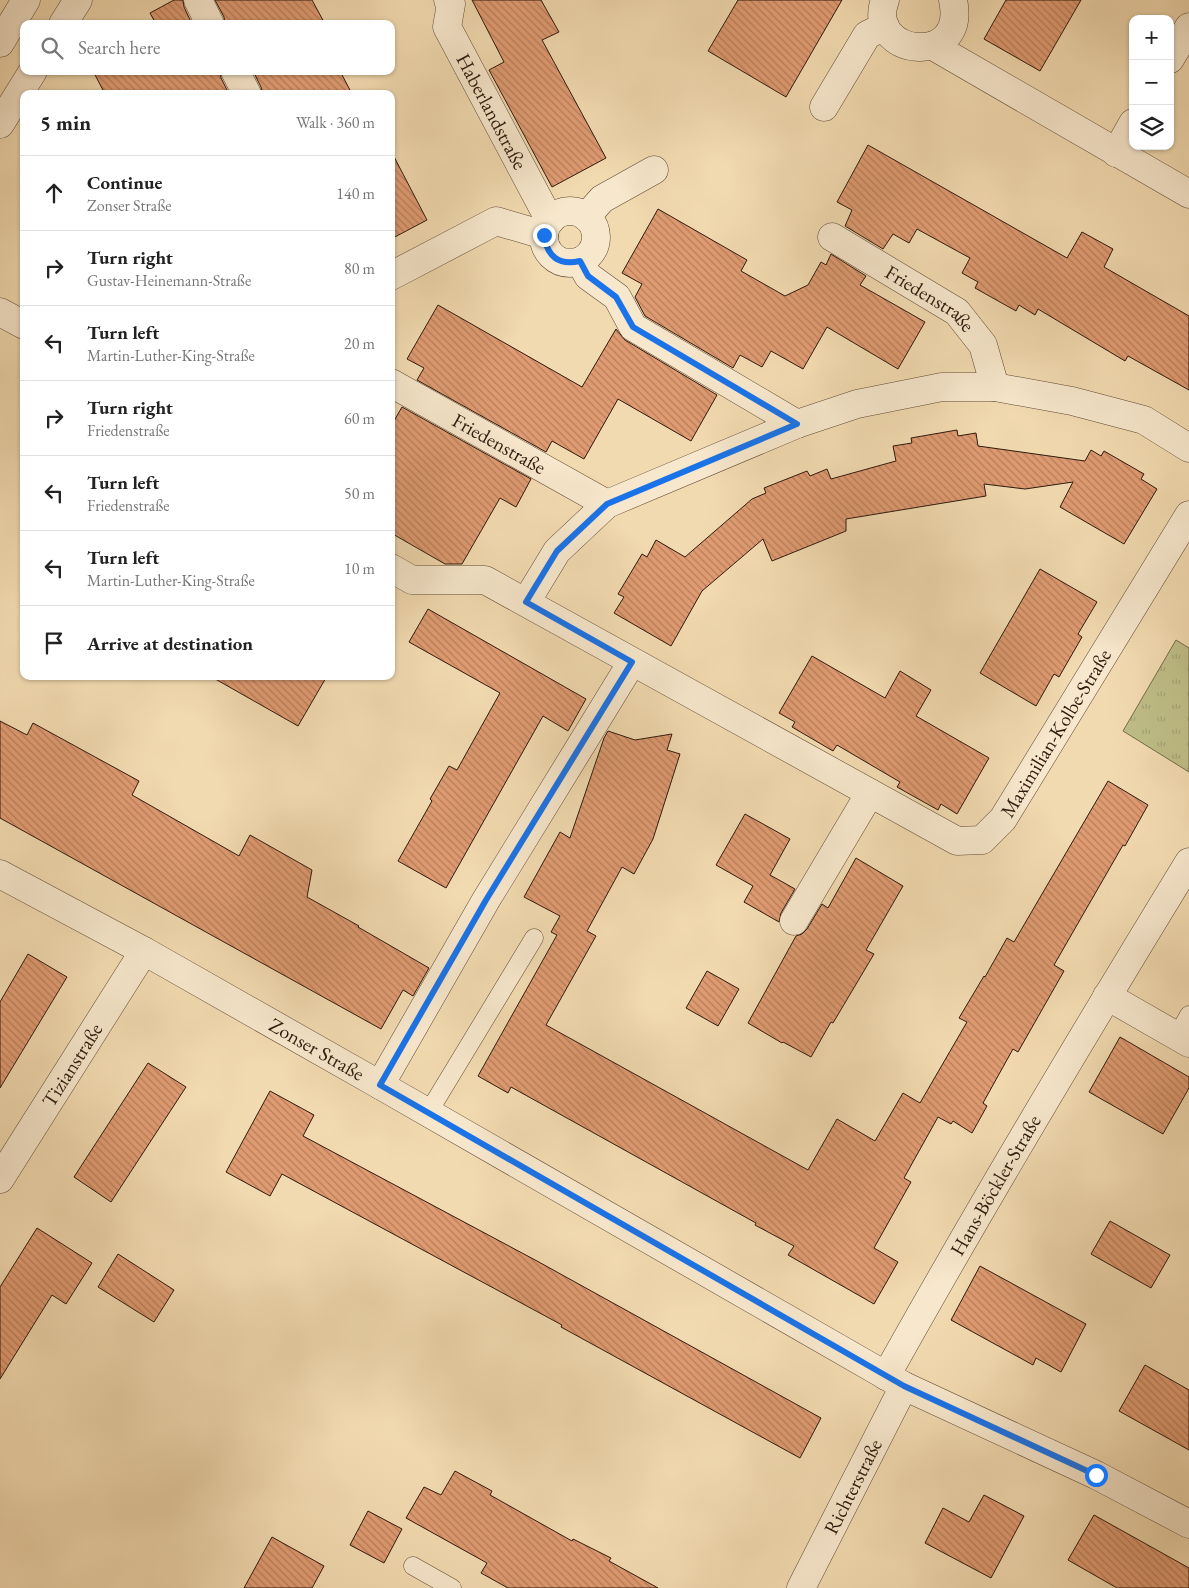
<!DOCTYPE html>
<meta charset="utf-8">
<style>
body{margin:0;font-family:"EB Garamond",serif;background:#f2f2f2;color:#222}
.controls{position:absolute;right:15px;top:15px;display:grid;overflow:hidden;border-radius:10px;box-shadow:0 1px 4px #0004}
.controls button{width:45px;height:45px;display:grid;place-items:center;padding:0;border:0;border-bottom:1px solid #e0e0e0;background:#fff;color:#222;font:25px sans-serif}
.stop{position:absolute;width:15px;height:15px;margin:-11px;border:4px solid #1a73e8;border-radius:50%;background:#fff}
.stop.end{background:#1a73e8;border-color:#fff;box-shadow:0 1px 5px #0008}
.list{margin:0;padding:0;list-style:none}
h2{display:flex;justify-content:space-between;align-items:center;height:65px;margin:0;padding:0 20px;font-size:21px}
h2 small{font-size:16px;font-weight:400;color:#767676}
.list li{display:grid;grid-template-columns:32px 1fr auto;gap:15px;align-items:center;box-sizing:border-box;height:75px;padding:0 20px;border-top:1px solid #e0e0e0}
.list b{display:block;font-size:19px;white-space:nowrap}
.list p{margin:0;font-size:16px;white-space:nowrap;color:#767676}
.list em{font-size:16px;font-style:normal;color:#767676}
.icon{flex:none;width:28px;height:28px;fill:none;stroke:currentColor;stroke-width:2;stroke-linecap:round;stroke-linejoin:round}
.map{position:relative;flex:none;width:1189px;height:1588px;overflow:hidden}
.search{position:absolute;background:#fff;box-shadow:0 1px 4px #0004;left:20px;top:20px;width:375px;height:55px;display:flex;align-items:center;gap:12px;box-sizing:border-box;padding:0 18px;border-radius:10px;color:#767676;font-size:19px}
.panel{position:absolute;background:#fff;box-shadow:0 1px 4px #0004;left:20px;top:90px;width:375px;height:590px;border-radius:10px}
.map>svg:first-child{display:block}
.grass{fill:url(#grass-tufts);stroke:#766c4a}
.building{fill:url(#building-back-hatch);stroke:#2e190d}
.lines{fill:none;stroke-linecap:round;stroke-linejoin:round}
.service-casing{stroke:#5f4936;stroke-width:19}
.minor-casing{stroke:#5f4936;stroke-width:29}
.tertiary-casing{stroke:#5f4936;stroke-width:29}
.service{stroke:#f7e7cc;stroke-width:18}
.minor{stroke:#f7e7cc;stroke-width:28}
.tertiary{stroke:#f7e7cc;stroke-width:28}
.route{stroke:#1a73e8;stroke-width:6}
.labels{text-anchor:middle;stroke-width:4;stroke-linejoin:round;paint-order:stroke}
.street-label{font-size:20px;fill:#2e190d;stroke:#f7e7cc}
</style>
<div class="map">
<svg width="1189" height="1588" viewBox="0 0 1189 1588">
<defs>
<pattern id="grass-tufts" width="24" height="20" patternUnits="userSpaceOnUse" patternTransform="scale(1.25)"><rect width="24" height="20" fill="#bfbe88"/><path d="M3 7l-1-3M5 7V3M7 7l1-3M15 17l-1-3M17 17v-4M19 17l1-3" fill="none" stroke="#a4a374"/></pattern>
<pattern id="building-back-hatch" width="6" height="6" patternUnits="userSpaceOnUse" patternTransform="scale(1.25)"><rect width="6" height="6" fill="#e09b72"/><path d="M-1 5l2 2M0 0l6 6M5-1l2 2" fill="none" stroke="#b67e5c"/></pattern>
</defs>
<rect width="100%" height="100%" fill="#f2dab0"/>
<filter id="stains"><feTurbulence type="fractalNoise" baseFrequency=".004" numOctaves="4"/><feColorMatrix values="0 0 0 0 .2 0 0 0 0 .09 0 0 0 0 .02 0 0 0 .5 -.17"/></filter>
<radialGradient id="worn" r=".72"><stop offset=".6" stop-color="#630" stop-opacity="0"/><stop offset="1" stop-color="#630" stop-opacity=".3"/></radialGradient>
<path class="grass" d="M 1176,640 L 1189,648 L 1189,772 L 1123,731 Z"/>
<path class="building" d="M 174,0 L 183,0 L 184,7 L 192,24 L 156,24 L 150,13 Z
M 215,0 L 312,0 L 325,24 L 225,24 L 224,17 Z
M 472,0 L 541,0 L 559,32 L 542,40 L 606,158 L 552,187 L 489,70 L 504,62 Z
M 738,0 L 842,0 L 786,97 L 708,51 Z
M 1006,0 L 1081,0 L 1040,71 L 984,39 Z
M 93,71 L 220,71 L 221,78 L 229,94 L 105,94 Z
M 253,71 L 340,71 L 352,94 L 262,94 L 261,87 Z
M 868,145 L 1067,258 L 1082,232 L 1113,249 L 1104,267 L 1189,316 L 1189,390 L 1128,356 L 1125,361 L 1038,309 L 1035,315 L 1019,305 L 1016,311 L 975,288 L 978,282 L 962,273 L 970,258 L 917,229 L 909,243 L 893,234 L 883,249 L 845,226 L 852,210 L 837,202 Z
M 391,151 L 427,220 L 391,239 Z
M 658,209 L 747,260 L 741,271 L 785,296 L 808,285 L 821,262 L 826,265 L 831,254 L 866,276 L 860,285 L 925,322 L 898,369 L 827,327 L 803,369 L 771,351 L 762,367 L 740,355 L 733,368 L 645,316 L 635,297 L 642,284 L 622,273 Z
M 438,305 L 582,387 L 616,329 L 625,340 L 717,395 L 691,441 L 618,399 L 584,459 L 552,441 L 546,452 L 417,380 L 424,368 L 407,359 Z
M 402,407 L 531,479 L 516,507 L 500,498 L 462,564 L 445,564 L 391,533 L 391,426 Z
M 957,430 L 958,436 L 976,433 L 978,446 L 1085,461 L 1091,450 L 1101,456 L 1104,451 L 1144,474 L 1141,479 L 1157,489 L 1124,544 L 1060,507 L 1073,482 L 1025,489 L 984,484 L 986,496 L 846,519 L 846,531 L 772,561 L 763,539 L 702,591 L 671,646 L 614,613 L 624,597 L 618,594 L 642,554 L 647,557 L 656,540 L 685,557 L 752,499 L 766,493 L 764,488 L 807,471 L 810,476 L 827,469 L 831,479 L 896,461 L 893,446 L 912,443 L 911,438 Z
M 1040,569 L 1097,602 L 1078,634 L 1082,637 L 1059,677 L 1054,674 L 1036,706 L 980,673 Z
M 428,609 L 586,699 L 568,731 L 543,716 L 446,888 L 398,861 L 432,801 L 430,799 L 449,766 L 457,770 L 500,693 L 409,642 Z
M 812,656 L 885,698 L 900,671 L 931,690 L 916,716 L 989,758 L 957,814 L 941,804 L 938,810 L 897,787 L 900,782 L 837,745 L 833,751 L 792,727 L 795,722 L 779,713 Z
M 210,676 L 327,676 L 298,726 Z
M 0,721 L 27,735 L 33,723 L 139,781 L 132,795 L 239,856 L 250,835 L 312,870 L 307,897 L 359,926 L 358,927 L 429,968 L 413,996 L 403,990 L 381,1029 L 0,818 Z
M 608,731 L 635,740 L 672,734 L 667,750 L 680,754 L 653,839 L 634,874 L 622,867 L 587,931 L 596,936 L 546,1025 L 808,1170 L 837,1119 L 875,1141 L 903,1093 L 920,1103 L 967,1022 L 959,1018 L 984,976 L 985,977 L 1007,938 L 1014,942 L 1108,781 L 1148,805 L 1125,846 L 1123,845 L 1054,965 L 1064,971 L 1018,1052 L 1013,1049 L 983,1103 L 987,1106 L 972,1133 L 953,1121 L 951,1124 L 938,1117 L 904,1178 L 911,1182 L 874,1248 L 898,1262 L 874,1304 L 788,1255 L 794,1246 L 755,1225 L 756,1223 L 511,1087 L 508,1093 L 478,1076 L 557,935 L 551,932 L 560,916 L 524,897 L 560,832 L 570,838 L 604,738 Z
M 745,814 L 790,839 L 770,875 L 795,889 L 781,913 L 779,922 L 744,902 L 753,886 L 716,865 Z
M 856,858 L 903,886 L 866,950 L 874,954 L 833,1023 L 831,1022 L 811,1057 L 783,1042 L 782,1043 L 748,1023 L 796,936 L 802,934 L 807,929 L 822,904 L 828,908 Z
M 28,954 L 67,977 L 0,1088 L 0,1002 Z
M 707,971 L 739,989 L 718,1026 L 686,1008 Z
M 1120,1037 L 1189,1077 L 1189,1088 L 1163,1134 L 1089,1092 Z
M 148,1063 L 186,1087 L 111,1202 L 74,1177 Z
M 270,1091 L 314,1115 L 303,1136 L 537,1261 L 821,1418 L 800,1458 L 561,1327 L 562,1325 L 282,1174 L 270,1196 L 226,1172 Z
M 1110,1221 L 1170,1255 L 1151,1288 L 1091,1254 Z
M 37,1228 L 92,1263 L 66,1304 L 52,1295 L 0,1379 L 0,1287 Z
M 118,1254 L 174,1290 L 154,1322 L 98,1287 Z
M 980,1266 L 1086,1324 L 1061,1372 L 1036,1358 L 1033,1365 L 951,1320 Z
M 1145,1365 L 1189,1390 L 1189,1450 L 1119,1411 Z
M 455,1471 L 492,1491 L 490,1495 L 572,1541 L 573,1539 L 611,1558 L 609,1561 L 658,1588 L 508,1588 L 481,1573 L 487,1563 L 406,1518 L 424,1487 L 441,1495 Z
M 984,1495 L 1024,1516 L 991,1578 L 925,1543 L 943,1508 L 969,1522 Z
M 368,1511 L 402,1529 L 384,1563 L 350,1545 Z
M 1094,1515 L 1189,1568 L 1189,1588 L 1117,1588 L 1068,1560 Z
M 272,1537 L 324,1566 L 312,1588 L 244,1588 Z"/>
<g class="lines">
<g class="service-casing">
<path id="service" d="M 1177,1036 L 1189,1015
M 428,1113 L 534,938
M 413,1566 L 452,1588"/>
</g>
<g class="minor-casing">
<g id="minor">
<path d="M 198,0 L 210,24"/>
<path id="s1" d="M 448,0 L 451,4 L 447,27 L 550,221"/>
<path d="M 885,0 C 864,55 968,70 953,0"/>
<path d="M 933,46 L 1189,194"/>
<path d="M 1170,59 L 1189,27"/>
<path d="M 235,71 L 247,94"/>
<path d="M 824,107 L 867,35 L 885,26"/>
<path d="M 1116,153 L 1133,123"/>
<circle cx="570" cy="237" r="26"/>
<path d="M 586,217 L 602,199 L 654,170"/>
<path id="s2" d="M 832,237 L 957,312 L 983,345 L 995,387"/>
<path d="M 580,261 L 588,276 L 617,297 L 633,327 L 797,424"/>
<path d="M 391,276 L 496,221 L 544,235"/>
<path d="M 0,312 L 24,325"/>
<path id="s3" d="M 391,383 L 607,504"/>
<path id="s4" d="M 391,568 L 412,580 L 485,580 L 957,841 L 982,840 L 1003,819 L 1189,515"/>
<path d="M 526,602 L 557,551 L 607,504 L 797,424 L 857,404 L 942,387 L 995,387 L 1072,401 L 1144,420 L 1189,448"/>
<path id="s5" d="M 0,874 L 144,951 L 380,1085 L 904,1386 L 1096,1475 L 1189,1524"/>
<path d="M 794,921 L 870,793"/>
<path d="M 1107,996 L 1189,1043"/>
<path d="M 380,1085 L 486,900 L 632,662"/>
<path id="s6" d="M 0,1179 L 144,951"/>
<path id="s7" d="M 886,1376 C 983,1202 1085,1032 1189,862"/>
<path id="s8" d="M 801,1588 L 904,1386"/>
</g>
</g>
<g class="tertiary-casing">
<path id="tertiary" d="M 63,24 L 78,0
M 0,43 L 26,0
M 0,124 L 33,71"/>
</g>
<use href="#service" class="service"/>
<use href="#minor" class="minor"/>
<use href="#tertiary" class="tertiary"/>
</g>
<g class="lines">
<path class="route" d="M 544,235 C 547,256 558,266 580,261 L 588,276 L 616,297 L 633,327 L 797,424 L 607,504 L 557,551 L 526,602 L 632,662 L 486,900 L 380,1085 L 904,1386 L 1096,1475"/>
</g>
<g class="labels">
<g class="street-label">
<text dy="7" stroke="none"><textPath href="#s1" startOffset="124">Haberlandstraße</textPath></text>
<text dy="7" stroke="none"><textPath href="#s2" startOffset="116">Friedenstraße</textPath></text>
<text dy="7" stroke="none"><textPath href="#s3" startOffset="124">Friedenstraße</textPath></text>
<text dy="7" stroke="none"><textPath href="#s4" startOffset="792">Maximilian-Kolbe-Straße</textPath></text>
<text dy="7" stroke="none"><textPath href="#s5" startOffset="362">Zonser Straße</textPath></text>
<text dy="7" stroke="none"><textPath href="#s6" startOffset="135">Tizianstraße</textPath></text>
<text dy="7" stroke="none"><textPath href="#s7" startOffset="220">Hans-Böckler-Straße</textPath></text>
<text dy="7" stroke="none"><textPath href="#s8" startOffset="114">Richterstraße</textPath></text>
</g>
</g>
<rect width="100%" height="100%" filter="url(#stains)"/>
<rect width="100%" height="100%" fill="url(#worn)"/>
</svg>
<div class="controls">
<button>+</button>
<button>−</button>
<button><svg class="icon" aria-label="layers" viewBox="0 0 24 24"><path d="M12 4l9 5-9 5-9-5zM3 14l9 5 9-5"/></svg></button>
</div>
<div class="stop" style="left:1096px;top:1475px"></div>
<div class="stop end" style="left:544px;top:235px"></div>
<div class="search"><svg class="icon" aria-label="search" viewBox="0 0 24 24"><circle cx="10" cy="10" r="6"/><path d="M15 15l6 6"/></svg>Search here</div>
<section class="panel">
<h2>5 min<small>Walk · 360 m</small></h2>
<ul class="list">
<li><svg class="icon" aria-label="ahead" viewBox="0 0 24 24"><path d="M12 20V5M6 11l6-6 6 6"/></svg><div><b>Continue</b><p>Zonser Straße</p></div><em>140 m</em></li>
<li><svg class="icon" aria-label="right" viewBox="0 0 24 24"><path d="M7 20v-9h11M14 6l5 5-5 5"/></svg><div><b>Turn right</b><p>Gustav-Heinemann-Straße</p></div><em>80 m</em></li>
<li><svg class="icon" aria-label="left" viewBox="0 0 24 24"><path d="M17 20v-9H6M10 6l-5 5 5 5"/></svg><div><b>Turn left</b><p>Martin-Luther-King-Straße</p></div><em>20 m</em></li>
<li><svg class="icon" aria-label="right" viewBox="0 0 24 24"><path d="M7 20v-9h11M14 6l5 5-5 5"/></svg><div><b>Turn right</b><p>Friedenstraße</p></div><em>60 m</em></li>
<li><svg class="icon" aria-label="left" viewBox="0 0 24 24"><path d="M17 20v-9H6M10 6l-5 5 5 5"/></svg><div><b>Turn left</b><p>Friedenstraße</p></div><em>50 m</em></li>
<li><svg class="icon" aria-label="left" viewBox="0 0 24 24"><path d="M17 20v-9H6M10 6l-5 5 5 5"/></svg><div><b>Turn left</b><p>Martin-Luther-King-Straße</p></div><em>10 m</em></li>
<li><svg class="icon" aria-label="arrive" viewBox="0 0 24 24"><path d="M6 21V4h12l-3 4 3 4H6"/></svg><div><b>Arrive at destination</b></div></li>
</ul>
</section>
</div>
